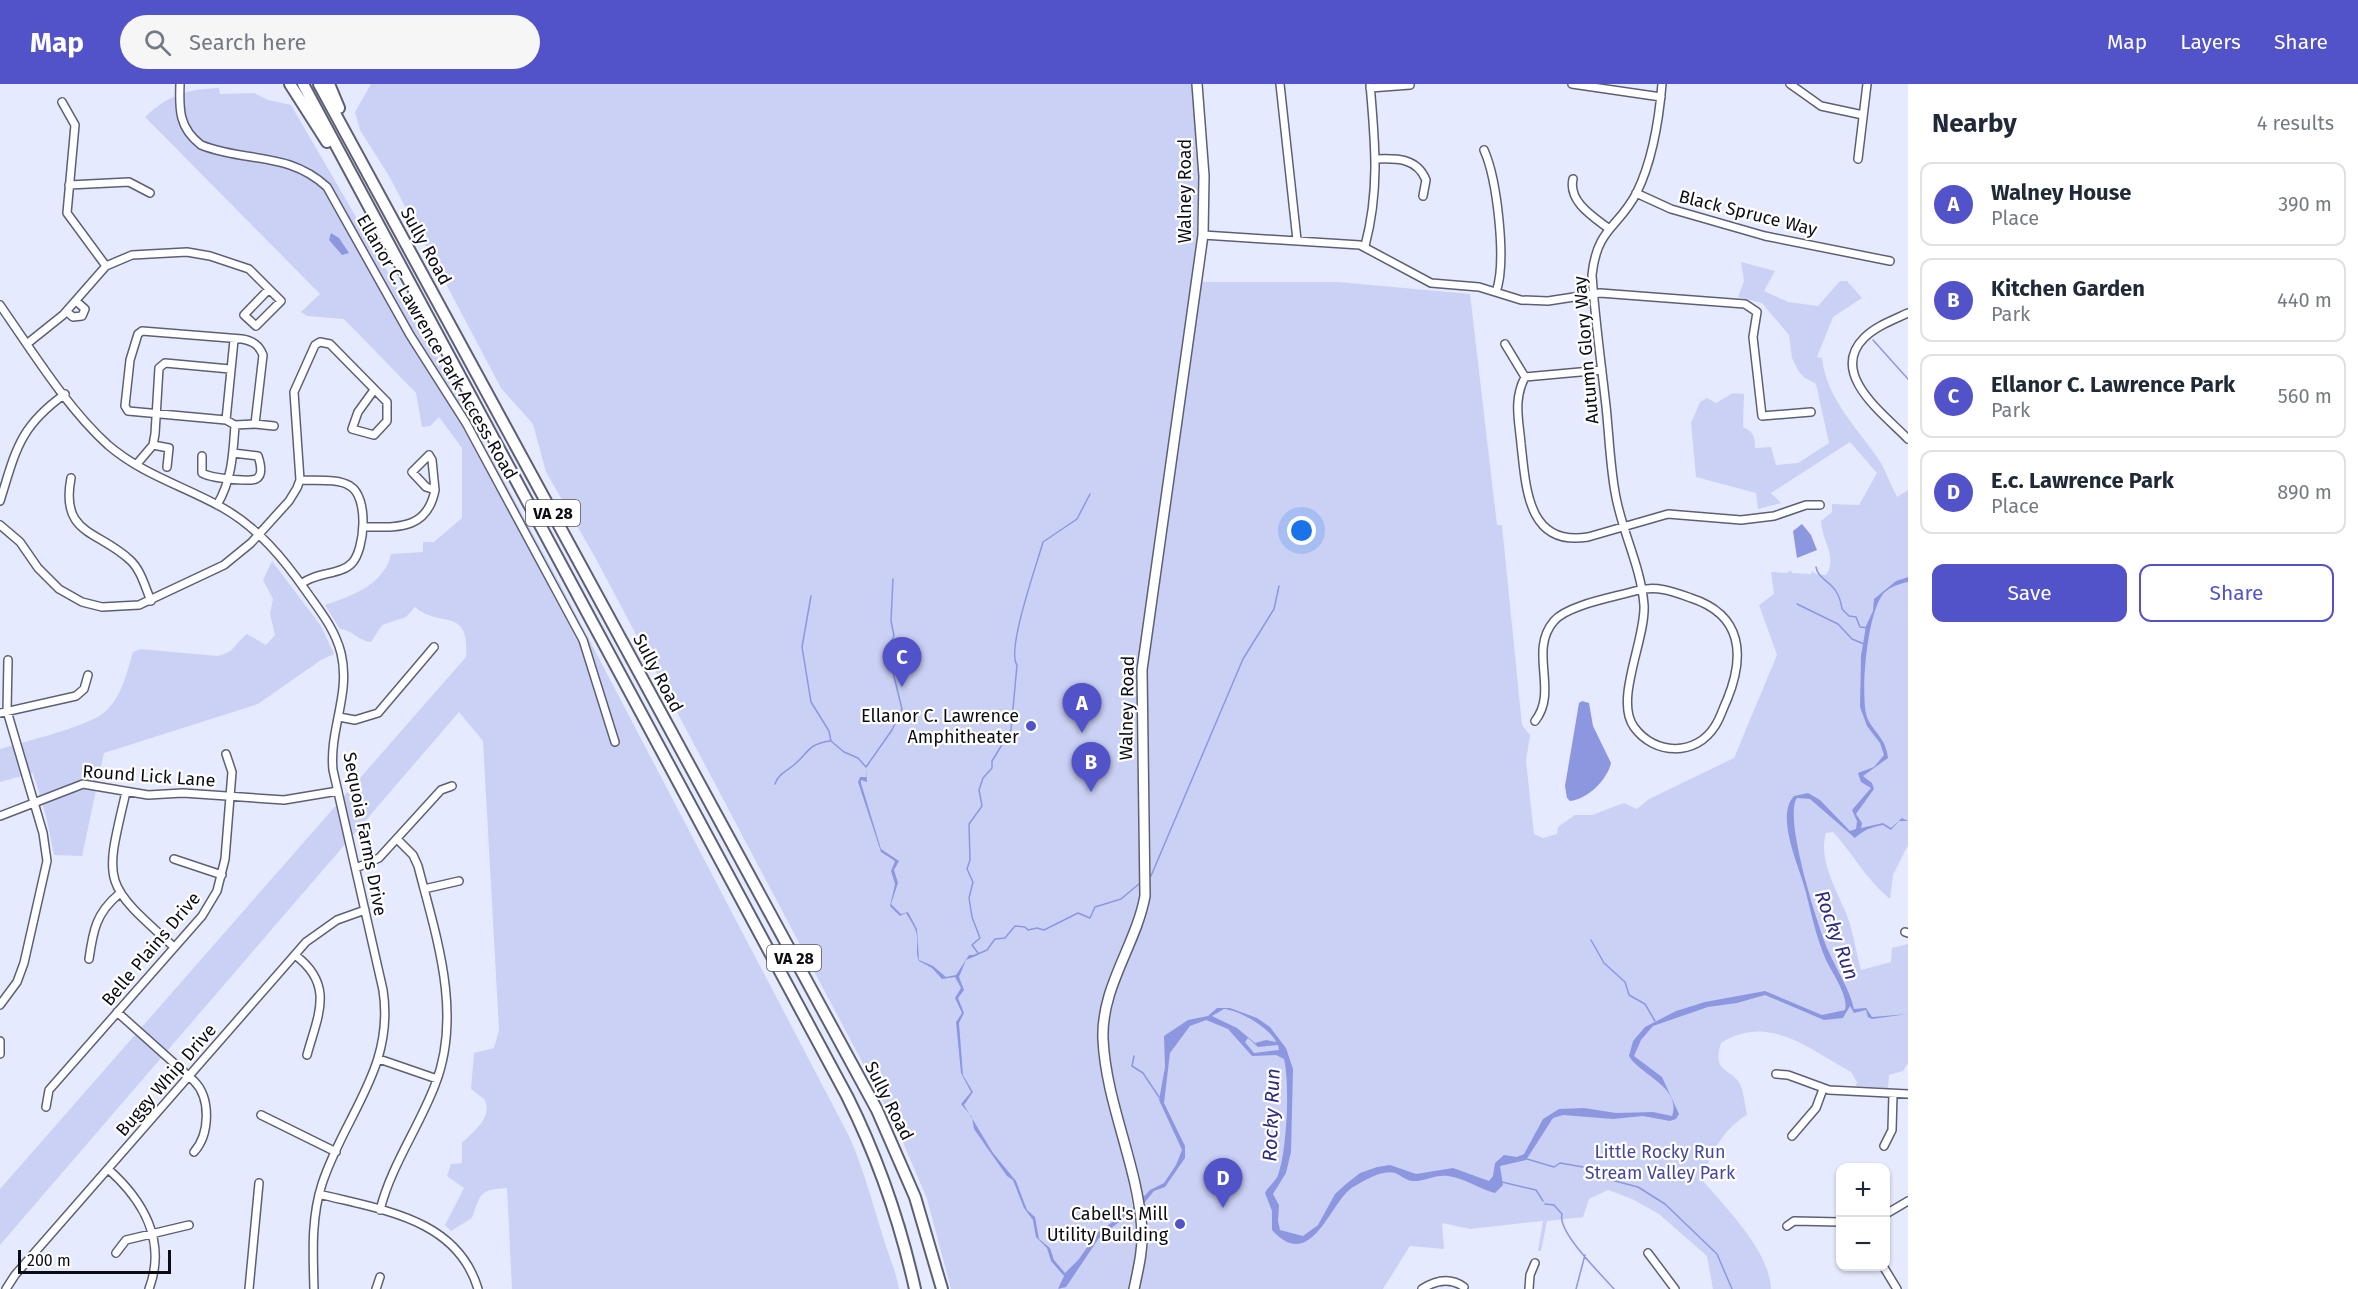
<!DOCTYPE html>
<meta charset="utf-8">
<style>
body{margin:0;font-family:"Fira Sans",sans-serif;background:#f6f6f7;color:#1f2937}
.controls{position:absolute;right:18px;bottom:18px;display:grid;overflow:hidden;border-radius:12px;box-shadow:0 2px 4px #0004}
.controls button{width:54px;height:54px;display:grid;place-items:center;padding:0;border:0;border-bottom:2px solid #e0e1e3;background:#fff;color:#1f2937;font:30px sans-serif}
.scale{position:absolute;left:18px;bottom:15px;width:153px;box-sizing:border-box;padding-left:6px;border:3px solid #0b0c14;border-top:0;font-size:16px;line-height:21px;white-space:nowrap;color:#0b0c14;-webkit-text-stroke:4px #fff;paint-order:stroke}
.you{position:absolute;left:1302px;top:447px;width:21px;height:21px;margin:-15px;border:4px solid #fff;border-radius:50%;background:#1a73e8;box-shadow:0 0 0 9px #1a73e833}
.badge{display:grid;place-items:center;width:39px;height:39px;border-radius:50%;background:#5252c9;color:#fff;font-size:20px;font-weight:700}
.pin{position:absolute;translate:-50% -50px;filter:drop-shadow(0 2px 3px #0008)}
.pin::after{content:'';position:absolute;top:32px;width:21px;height:18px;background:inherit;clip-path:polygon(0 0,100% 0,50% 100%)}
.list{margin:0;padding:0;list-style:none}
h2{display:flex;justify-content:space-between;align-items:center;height:78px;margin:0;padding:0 24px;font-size:26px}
h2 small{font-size:20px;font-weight:400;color:#747a83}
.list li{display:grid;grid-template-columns:39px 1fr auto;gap:18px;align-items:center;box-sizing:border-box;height:84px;margin:0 12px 12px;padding:0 12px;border:2px solid #e0e1e3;border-radius:12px}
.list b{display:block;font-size:22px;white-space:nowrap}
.list p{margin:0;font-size:20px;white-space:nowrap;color:#747a83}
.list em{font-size:20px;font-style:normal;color:#747a83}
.actions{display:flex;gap:12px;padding:18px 24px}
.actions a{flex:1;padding:14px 0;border:2px solid #5252c9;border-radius:12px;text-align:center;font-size:21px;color:#5252c9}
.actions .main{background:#5252c9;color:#fff}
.icon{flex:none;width:33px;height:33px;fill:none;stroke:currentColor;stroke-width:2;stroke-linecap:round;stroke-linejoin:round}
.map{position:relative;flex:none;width:1908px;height:1205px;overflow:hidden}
header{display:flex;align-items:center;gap:36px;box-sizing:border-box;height:84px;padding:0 30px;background:#5252c9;color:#fff}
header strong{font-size:28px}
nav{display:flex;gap:33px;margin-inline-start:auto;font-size:21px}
.search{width:420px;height:54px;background:#f6f6f7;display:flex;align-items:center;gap:15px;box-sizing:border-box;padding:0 21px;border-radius:33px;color:#747a83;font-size:22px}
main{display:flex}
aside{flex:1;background:#fff}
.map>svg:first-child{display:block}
.green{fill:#cbd1f5}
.water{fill:#8d97e0;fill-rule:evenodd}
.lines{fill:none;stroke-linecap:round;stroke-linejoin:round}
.stream{stroke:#8d97e0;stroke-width:1.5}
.minor-casing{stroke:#5d6075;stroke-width:10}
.major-casing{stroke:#5d6075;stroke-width:12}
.highway-casing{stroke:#5d6075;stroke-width:14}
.minor{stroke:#fff;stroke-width:7}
.major{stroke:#fff;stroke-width:9}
.highway{stroke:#fff;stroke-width:10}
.poi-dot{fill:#5252c9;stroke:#fff;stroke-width:2}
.labels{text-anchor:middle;stroke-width:4.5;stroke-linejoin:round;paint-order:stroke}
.shield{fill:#fff;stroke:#54555a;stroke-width:1.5}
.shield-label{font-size:16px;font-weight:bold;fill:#0b0c14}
.street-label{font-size:18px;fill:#0b0c14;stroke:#fff}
.poi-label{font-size:18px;fill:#0b0c14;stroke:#fff;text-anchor:end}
.park-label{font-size:18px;fill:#44479d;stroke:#fff}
.water-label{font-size:20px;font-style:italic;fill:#2d2a7f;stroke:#fff}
</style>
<header>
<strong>Map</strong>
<div class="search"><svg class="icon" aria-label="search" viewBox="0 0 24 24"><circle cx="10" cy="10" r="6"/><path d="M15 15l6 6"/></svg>Search here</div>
<nav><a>Map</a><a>Layers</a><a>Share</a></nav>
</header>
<main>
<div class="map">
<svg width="1908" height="1205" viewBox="0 0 1908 1205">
<rect width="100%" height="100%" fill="#e6eafe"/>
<path class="green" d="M 371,0 L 1192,0 L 1199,62 L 1199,142 L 1140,582 L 1143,813 L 1101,943 L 1136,1143 L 1138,1169 L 1131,1205 L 951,1205 L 927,1115 L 896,1042 L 595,473 L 546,388 L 533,340 L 501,304 L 389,92 L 360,46 L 355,28 Z
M 219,4 L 220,10 L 254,9 L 268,16 L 291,21 L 435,269 L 560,500 L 849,1052 C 864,1086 873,1121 884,1156 C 889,1173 896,1187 899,1205 L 512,1205 L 507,1104 C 479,1106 481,1109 472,1134 L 451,1147 L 445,1141 L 464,1104 L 447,1092 L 451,1080 L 462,1079 L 462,1059 C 473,1048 494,1033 484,1015 L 471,1005 L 474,969 L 494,964 L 499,946 L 483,657 L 459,628 L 0,1161 L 0,1105 L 466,573 C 470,521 439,545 415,523 L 406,533 L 382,541 L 371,558 C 359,557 350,545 340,545 L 325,521 C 352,512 385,500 391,470 L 423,468 L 423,458 L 434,458 L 462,434 L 462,364 L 439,333 L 430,342 L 422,343 L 416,309 L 344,235 L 307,232 L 301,228 L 320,210 L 145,33 C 168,11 188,5 219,4 Z
M 1741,178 L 1775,187 L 1764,207 L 1788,218 L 1818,222 L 1840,197 L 1847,197 L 1862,214 L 1833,233 L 1817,273 L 1822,274 C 1827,317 1859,345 1881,379 C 1887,390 1891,402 1897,413 L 1908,406 L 1908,761 L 1893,791 L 1890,815 C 1865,794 1854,771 1833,748 L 1826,749 C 1817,779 1841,812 1850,840 C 1854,855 1857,871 1861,886 L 1891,878 L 1892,864 L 1908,860 L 1908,979 L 1903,987 L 1889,991 L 1888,1004 L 1856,1002 L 1857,998 L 1851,988 C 1808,965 1769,929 1721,959 C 1711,991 1733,983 1741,1002 C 1744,1011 1745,1022 1747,1031 C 1725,1043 1706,1073 1704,1098 C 1727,1125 1770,1168 1771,1205 L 1713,1205 L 1707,1172 L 1659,1130 L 1632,1115 L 1608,1106 L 1589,1115 L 1583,1133 L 1547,1137 L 1541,1167 L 1538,1167 L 1543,1137 L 1470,1145 L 1442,1139 L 1444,1165 L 1410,1162 L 1383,1205 L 1138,1205 L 1149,1158 L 1149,1146 L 1146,1149 C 1139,1115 1132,1081 1124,1047 C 1116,1008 1103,966 1110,926 C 1116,883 1148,848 1150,802 C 1153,722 1141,642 1147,562 L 1202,198 L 1338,198 L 1470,210 L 1497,441 L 1502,441 L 1522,641 L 1530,651 L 1526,677 L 1534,750 L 1543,754 L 1557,750 L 1558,743 L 1575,731 L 1592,731 L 1624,719 L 1637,725 L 1649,715 L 1734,674 L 1777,571 L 1759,521 L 1774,510 L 1771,488 L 1787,489 L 1791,486 L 1792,489 L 1811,490 L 1812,487 L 1816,490 L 1826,491 C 1838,473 1822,458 1821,437 L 1832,428 L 1832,420 L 1859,421 L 1877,389 L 1850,358 L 1771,409 L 1781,419 L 1758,425 L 1756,409 L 1696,393 L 1691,339 L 1700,318 L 1707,314 L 1716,319 L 1733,309 L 1744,310 L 1743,343 C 1754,348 1755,353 1755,364 L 1771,363 L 1776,381 L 1798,379 L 1829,359 L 1816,300 L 1805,294 L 1799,288 L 1792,274 L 1789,251 L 1762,219 L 1738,213 L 1744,197 Z
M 272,477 L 321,542 L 334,570 L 321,576 L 258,620 L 104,669 L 82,772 L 54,771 L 46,732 L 33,689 L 0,698 L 0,665 C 23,658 91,642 106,627 C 122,612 127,588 133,568 L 140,565 L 217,572 C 236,568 234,560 247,550 L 266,561 L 275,551 L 270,530 L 273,515 L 263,496 Z"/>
<path class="water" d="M 331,149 L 339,154 L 349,169 L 342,171 L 329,156 Z
M 1802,440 L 1811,451 L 1817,466 L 1797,474 L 1793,447 Z
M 1908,493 L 1908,498 C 1898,500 1886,504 1881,513 C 1867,536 1861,604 1866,630 C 1870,646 1886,652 1888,674 L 1863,692 L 1872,699 L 1874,705 L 1856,730 L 1862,739 L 1861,744 L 1883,739 L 1891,744 L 1902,734 L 1908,737 L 1899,737 L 1891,746 L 1883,741 C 1872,743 1863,746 1855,754 L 1810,715 L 1797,714 C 1783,733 1818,842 1828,866 C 1836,885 1850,906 1854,925 L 1866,924 L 1872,933 L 1908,930 L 1872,935 L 1868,933 L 1866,926 L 1854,929 L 1850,922 L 1843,934 L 1824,936 L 1765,911 L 1737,919 L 1708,923 L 1653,942 L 1641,956 L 1634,972 L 1662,993 L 1679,1030 L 1676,1035 L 1670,1037 L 1643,1032 L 1613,1035 L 1563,1031 L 1553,1034 L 1526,1076 L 1500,1082 L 1503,1101 L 1495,1109 C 1479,1105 1465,1094 1448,1092 C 1435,1090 1424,1098 1412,1097 C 1405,1096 1401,1091 1395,1089 C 1382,1085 1364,1097 1353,1103 C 1330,1117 1312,1190 1272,1146 L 1272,1127 L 1265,1109 C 1268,1103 1276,1097 1278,1091 C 1287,1067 1290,999 1284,975 L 1276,971 L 1252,972 L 1228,945 L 1206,936 L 1190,942 L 1170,969 L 1164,1019 L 1185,1062 L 1185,1074 L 1165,1103 L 1154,1107 L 1136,1129 L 1124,1134 L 1099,1154 L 1066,1203 L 1058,1205 L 1064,1192 L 1051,1177 L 1047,1164 L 1036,1153 L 1033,1136 L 1024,1124 L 1013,1096 L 1007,1092 L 990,1068 L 974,1045 L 972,1033 L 961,1020 L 971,1008 L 961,989 L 956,938 L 962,929 L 955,914 L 961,904 L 955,893 L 942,895 L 932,884 L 919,877 C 915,868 918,862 917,853 C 917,845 910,836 906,829 L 900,832 L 890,822 L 895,800 L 891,787 L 895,777 L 881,768 L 858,698 L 860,693 L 867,693 L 866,683 L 867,698 L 861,696 L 861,699 L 881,765 L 899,777 L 894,786 L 898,799 L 891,820 L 901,830 L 908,828 L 917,845 L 919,876 L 933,882 L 946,893 L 956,891 L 969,871 L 978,871 L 966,876 L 959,893 L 964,906 L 958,914 L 964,929 L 959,939 L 963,991 L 973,1008 L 964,1021 L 993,1069 L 1016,1097 L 1027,1126 L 1035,1133 L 1039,1155 L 1050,1164 L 1054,1176 L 1065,1189 L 1079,1175 L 1097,1149 L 1135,1122 L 1150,1106 L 1164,1099 L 1176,1081 L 1182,1066 L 1159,1016 L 1165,983 L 1164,952 L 1188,936 L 1208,932 L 1217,924 L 1230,924 L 1257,934 L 1270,943 L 1286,964 L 1293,985 L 1291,1068 L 1286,1089 L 1273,1110 L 1279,1121 L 1278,1137 L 1280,1146 L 1303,1152 L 1318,1141 L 1335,1110 L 1346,1100 L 1360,1089 L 1377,1083 L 1390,1081 L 1416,1090 L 1453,1084 L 1489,1097 L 1493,1092 L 1495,1079 L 1504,1071 L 1517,1073 L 1524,1070 L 1543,1035 L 1559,1025 L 1584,1024 L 1616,1029 L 1653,1028 L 1672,1032 C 1682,1003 1640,991 1629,972 L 1633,957 L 1645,943 L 1676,927 L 1705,918 L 1765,907 L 1822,931 L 1845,926 C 1849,912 1832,889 1826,876 C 1816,853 1811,828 1805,805 C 1799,782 1775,732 1794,712 L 1808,709 L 1820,716 L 1850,747 L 1856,745 L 1857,737 L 1852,726 L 1871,704 L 1861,698 L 1858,689 L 1874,683 L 1884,671 L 1880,659 L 1867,642 L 1860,623 L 1861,572 L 1866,542 L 1873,527 L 1874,515 L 1896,497 ZM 1224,925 C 1239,926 1270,944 1276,958 L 1266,956 L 1255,959 L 1237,944 L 1212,932 ZM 1248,954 L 1258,963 L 1278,961 L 1279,966 L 1254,969 L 1245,958 Z
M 1582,617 L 1589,619 L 1593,642 L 1611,679 C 1607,696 1588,715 1570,717 L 1567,714 L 1565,702 L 1579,619 Z"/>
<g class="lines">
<path class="stream" d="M 1873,256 L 1908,295
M 1816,483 C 1819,499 1838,496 1842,525 L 1849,532 L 1856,533 L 1860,543 L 1868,544
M 811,512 L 802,563 L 811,618 L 829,647 L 831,657 L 844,668 L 858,674 L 866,683 L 892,646 L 902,625 L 889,572 L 889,561 L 894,552 L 891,537 L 893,495
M 1797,520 L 1838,540 L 1852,555 L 1864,560
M 775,700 C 779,689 787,687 795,680 C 809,668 808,660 830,657
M 1151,792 L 1243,575 L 1274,525 L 1279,502
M 1591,856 L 1604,879 L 1625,898 L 1629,911 L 1645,920 L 1655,937
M 978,869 L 972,861 L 980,854 L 972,833 L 969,814 L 973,798 L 967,785 L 970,776 L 969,740 L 982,722 L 979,706 L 983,694 L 992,684 L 992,677 L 1011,646 L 1017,581 C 1006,566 1037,480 1043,458 L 1077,435 L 1090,410
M 973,872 L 987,866 L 995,855 L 1005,854 L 1015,842 L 1025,843 L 1028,846 L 1037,844 L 1044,846 L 1078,829 L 1090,834 L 1095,823 L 1121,815 L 1140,799
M 1134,972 L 1132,982 L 1143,989 L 1159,1013
M 1527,1075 L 1554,1083 L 1560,1079 L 1583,1083
M 1586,1086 L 1592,1091 L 1638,1103 L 1665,1120 L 1717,1170 L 1732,1205
M 1502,1098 L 1536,1106 L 1543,1117
M 1545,1120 L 1554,1121 L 1562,1130 C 1557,1148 1601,1190 1614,1205
M 1576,1205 L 1585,1171"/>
<g class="minor-casing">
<path id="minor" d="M 180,0 C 179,26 179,44 201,61 C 246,79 288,67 327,103 L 410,251 L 466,339 L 583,556 L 615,658
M 1280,0 L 1297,156
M 1572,0 L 1661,13
M 1790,0 L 1821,22 L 1863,31
M 1370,4 L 1410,1
M 62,18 L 75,41 L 67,129 L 106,182
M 1484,66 C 1497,95 1507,178 1496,208
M 1376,75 C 1397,74 1417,74 1426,96 L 1423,112
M 1858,75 L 1867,0
M 1573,95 C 1568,117 1592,132 1608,144
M 69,101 L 129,98 L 150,109
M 1636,109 L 1671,125 L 1765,152 L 1890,177
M 1203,151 L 1360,161 L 1431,199 L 1479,203 L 1521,216 L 1548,217 L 1600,209 L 1745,220 L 1757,228 L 1753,253 L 1762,332 L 1811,328
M 1365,162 C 1380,105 1375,58 1370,0
M 0,221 C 32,267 67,324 108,361 C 143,391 184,402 223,424 C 258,444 283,474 306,507 C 320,527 335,545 341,569 C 351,610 329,645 333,686 L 383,906 C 395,984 345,1030 322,1100 C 311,1134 313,1169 314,1205
M 67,228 L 73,233 L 82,232 L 85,225 L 76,217
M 1908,229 C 1893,236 1876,242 1864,254 C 1828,290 1885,331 1908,355
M 28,259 L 63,231 L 106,182 L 132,171 L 187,168 L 210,172 L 249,185 L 281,217 L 256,242 L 244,231 L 269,205
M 1505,260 L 1525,293 L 1602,286
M 1525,293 C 1513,316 1519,336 1521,360 C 1526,403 1527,463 1588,453 L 1668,430 L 1741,436 L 1774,432 L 1806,421 L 1820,421
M 226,336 L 128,327 L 125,322 L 130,276 L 138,250 L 142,247 L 242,255 C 253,257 259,261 263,271 L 255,340 L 235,341
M 255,340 L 274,342
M 153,361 L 169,364 L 167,383
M 429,371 L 432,376 L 435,406 L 426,403 L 412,388 Z
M 202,372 L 202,389 C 210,394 247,398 256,395 C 264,391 260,378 258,372 L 233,369
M 136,381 L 153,361 L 155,350 L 159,284 L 165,279 L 230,285
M 71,394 C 60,451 98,446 130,476 C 141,486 145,503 151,517
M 300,396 C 315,397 338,394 350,402 C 369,413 365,465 352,479 C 341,491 316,488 301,500
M 0,417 C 16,366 19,343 65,310
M 217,421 C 232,396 233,370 235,341 L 226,336 L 234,256
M 0,441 L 20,458 L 38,484 L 59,505 L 82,518 L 102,523 L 139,521 L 224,481 L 251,459 L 289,417 L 297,404 L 300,396 L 294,308 L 315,261 L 320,258 L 330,260 L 387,318 L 387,337 L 374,351 L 352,345 L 358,328 L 374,306
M 363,443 C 396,443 427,447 435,406
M 0,629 L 76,612 L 84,605 L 88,591
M 339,633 L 355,636 L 378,629 L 434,563
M 1535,637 C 1559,607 1528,567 1554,537 C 1567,521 1615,513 1635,507 C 1656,501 1672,507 1691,514 C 1743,531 1745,572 1727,616 C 1723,624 1720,635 1715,642 C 1696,673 1654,671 1634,643 C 1614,616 1646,555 1644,521 C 1641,482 1621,446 1615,408 C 1610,380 1609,350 1606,322 C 1601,278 1595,235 1592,191 C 1597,143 1619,144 1637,108 C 1653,75 1659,36 1662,0
M 126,708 C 104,801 102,798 174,863
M 0,732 L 83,700 L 148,711 L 183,709 L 284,716 L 338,707
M 174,775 L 222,791
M 356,784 L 379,774 L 441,706 L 452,702
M 424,805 L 459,797
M 1905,848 L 1908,849
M 295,871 C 335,901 318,931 307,971
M 89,875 C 93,847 96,829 119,810
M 0,921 L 17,898 L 24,879 L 47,777 L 43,749 L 7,627 L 8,576
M 117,928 L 194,997 C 211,1014 210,1050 194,1068
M 0,957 L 0,970
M 379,975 L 437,995
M 1776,990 L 1788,991 L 1829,1006 L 1908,1010
M 46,1023 L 49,1006 L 202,832 L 217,807 L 225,775 L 232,688 L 226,670
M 261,1031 L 336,1068
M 1792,1052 L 1816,1024 L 1823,1005
M 1884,1062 L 1892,1046 L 1893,1010
M 108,1085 C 143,1116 167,1157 149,1205
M 319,1110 C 381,1126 457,1134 478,1205
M 380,1126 C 391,1082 419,1043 435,1001 C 463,930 436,852 418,782 L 413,771 L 397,755
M 1886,1130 L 1908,1117
M 1787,1142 L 1794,1137 L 1840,1138
M 116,1169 L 126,1156 L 189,1141
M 1648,1169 L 1675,1205
M 1883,1182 L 1897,1205
M 6,1205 L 15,1191 L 306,858 L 337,836 L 365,826
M 249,1205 L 259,1099
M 376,1205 L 380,1193
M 1422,1205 C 1436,1196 1450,1193 1464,1203
M 1529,1205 L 1530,1191 L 1535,1179"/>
</g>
<g class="major-casing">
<path id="major" d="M 1134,1205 C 1138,1186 1143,1166 1142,1147 C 1138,1081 1106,1020 1103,955 C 1101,903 1136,861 1145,812 L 1142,586 L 1203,151 L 1204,92 L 1197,0"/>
</g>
<g class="highway-casing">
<path id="highway" d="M 290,0 L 327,58
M 303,0 L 847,1012 C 878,1074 900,1138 915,1205
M 319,0 L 877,1026 L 915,1113 L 942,1205
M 329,0 L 339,24"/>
</g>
<use href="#minor" class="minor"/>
<use href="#major" class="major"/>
<use href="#highway" class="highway"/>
</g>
<g class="poi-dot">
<circle cx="1031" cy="642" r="6"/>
<circle cx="1180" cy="1140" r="6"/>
</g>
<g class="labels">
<g class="shield">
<rect x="526" y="416" width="54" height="26" rx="4.5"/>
<rect x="767" y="861" width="54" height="26" rx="4.5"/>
</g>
<g class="shield-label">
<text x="553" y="435">VA 28</text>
<text x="794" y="880">VA 28</text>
</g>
<g class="street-label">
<text transform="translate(1185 107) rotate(-90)" y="6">Walney Road</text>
<text transform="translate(1748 129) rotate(14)" y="6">Black Spruce Way</text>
<text transform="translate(426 162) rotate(61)" y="6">Sully Road</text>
<text transform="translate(437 263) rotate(60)" y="6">Ellanor C. Lawrence Park Access Road</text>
<text transform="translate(1586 266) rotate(-95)" y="6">Autumn Glory Way</text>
<text transform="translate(658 589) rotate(62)" y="6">Sully Road</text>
<text transform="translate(1127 624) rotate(-89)" y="6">Walney Road</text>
<text transform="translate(149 692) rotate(4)" y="6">Round Lick Lane</text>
<text transform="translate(365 750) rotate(79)" y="6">Sequoia Farms Drive</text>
<text transform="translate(151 865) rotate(-50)" y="6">Belle Plains Drive</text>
<text transform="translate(166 996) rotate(-49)" y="6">Buggy Whip Drive</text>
<text transform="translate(889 1017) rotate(63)" y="6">Sully Road</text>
</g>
<g class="poi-label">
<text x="1019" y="638">Ellanor C. Lawrence<tspan x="1019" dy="21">Amphitheater</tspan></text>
<text x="1168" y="1136">Cabell's Mill<tspan x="1168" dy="21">Utility Building</tspan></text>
</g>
<g class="park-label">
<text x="1660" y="1074">Little Rocky Run<tspan x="1660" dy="21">Stream Valley Park</tspan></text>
</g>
<g class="water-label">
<text transform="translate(1837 851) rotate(70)" y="7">Rocky Run</text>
<text transform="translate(1271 1031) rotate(-88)" y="7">Rocky Run</text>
</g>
</g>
</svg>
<div class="controls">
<button>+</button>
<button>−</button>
</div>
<div class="scale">200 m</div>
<div class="you"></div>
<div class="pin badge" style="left:1082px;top:649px">A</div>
<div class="pin badge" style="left:1091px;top:708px">B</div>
<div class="pin badge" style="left:902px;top:603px">C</div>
<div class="pin badge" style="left:1223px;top:1124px">D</div>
</div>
<aside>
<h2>Nearby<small>4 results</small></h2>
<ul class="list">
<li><span class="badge">A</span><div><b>Walney House</b><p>Place</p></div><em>390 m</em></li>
<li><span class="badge">B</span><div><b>Kitchen Garden</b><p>Park</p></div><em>440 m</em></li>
<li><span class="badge">C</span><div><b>Ellanor C. Lawrence Park</b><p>Park</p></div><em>560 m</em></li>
<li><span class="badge">D</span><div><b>E.c. Lawrence Park</b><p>Place</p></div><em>890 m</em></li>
</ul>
<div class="actions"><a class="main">Save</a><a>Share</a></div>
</aside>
</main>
